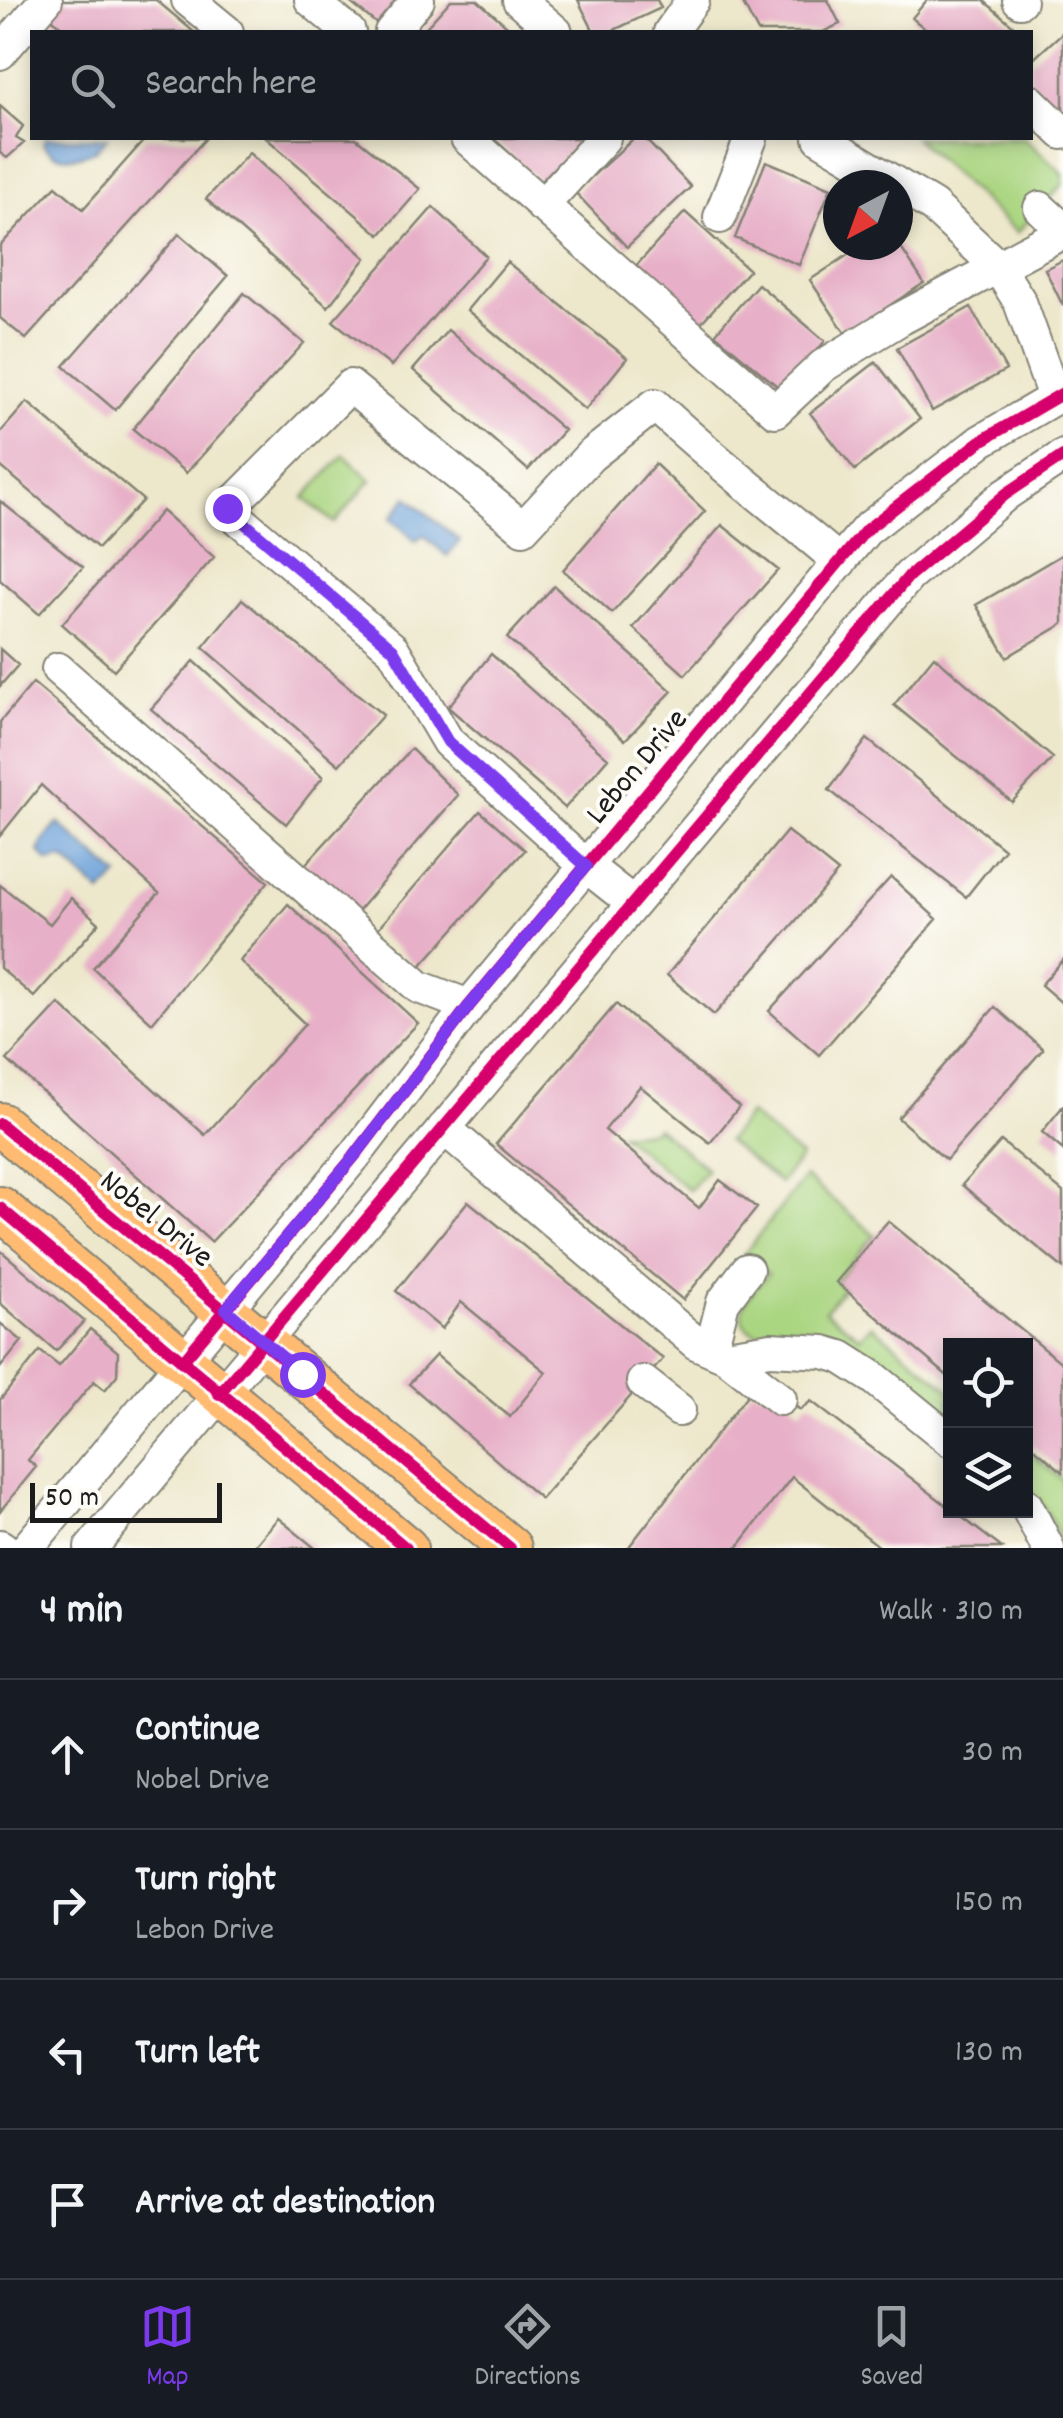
<!DOCTYPE html>
<meta charset="utf-8">
<style>
body{margin:0;font-family:Dekko,sans-serif;background:#20242c;color:#f1f3f6}
.controls{position:absolute;right:30px;bottom:30px;display:grid;overflow:hidden;border-radius:0px;box-shadow:0 5px 15px #0003}
.controls button{width:90px;height:90px;display:grid;place-items:center;padding:0;border:0;border-bottom:2px solid #363941;background:#171b24;color:#f1f3f6;font:50px sans-serif}
.compass{position:absolute;left:823px;top:170px;width:90px;height:90px;border-radius:50%;background:#171b24;box-shadow:0 5px 15px #0003;rotate:221deg}
.scale{position:absolute;left:30px;bottom:25px;width:192px;box-sizing:border-box;padding-left:10px;border:5px solid #1c1c1c;border-top:0;font-size:28px;line-height:35px;white-space:nowrap;color:#1c1c1c;-webkit-text-stroke:8px #fdfcf7;paint-order:stroke}
.stop{position:absolute;width:30px;height:30px;margin:-22px;border:8px solid #7c3aed;border-radius:50%;background:#fff}
.stop.end{background:#7c3aed;border-color:#fff;box-shadow:0 2px 10px #0008}
.list{margin:0;padding:0;list-style:none}
h2{display:flex;justify-content:space-between;align-items:center;height:130px;margin:0;padding:0 40px;font-size:42px}
h2 small{font-size:32px;font-weight:400;color:#9ea1a6}
.list li{display:grid;grid-template-columns:65px 1fr auto;gap:30px;align-items:center;box-sizing:border-box;height:150px;padding:0 40px;border-top:2px solid #363941}
.list b{display:block;font-size:38px;white-space:nowrap}
.list p{margin:0;font-size:32px;white-space:nowrap;color:#9ea1a6}
.list em{font-size:32px;font-style:normal;color:#9ea1a6}
.icon{flex:none;width:55px;height:55px;fill:none;stroke:currentColor;stroke-width:2;stroke-linecap:round;stroke-linejoin:round}
.map{position:relative;flex:none;width:1063px;height:1548px;overflow:hidden}
.search{position:absolute;background:#171b24;box-shadow:0 5px 15px #0003;left:30px;right:30px;top:30px;height:110px;display:flex;align-items:center;gap:25px;box-sizing:border-box;padding:0 35px;border-radius:0px;color:#9ea1a6;font-size:38px}
.sheet{height:730px;background:#171b24}
nav{display:flex;justify-content:space-around;align-items:center;box-sizing:border-box;height:140px;border-top:2px solid #363941;background:#171b24;font-size:28px;color:#9ea1a6}
nav a{display:grid;justify-items:center;gap:5px}
nav .on{color:#7c3aed}
.map>svg:first-child{display:block}
.green{fill:#aad581;stroke:#63784e;stroke-width:2.5}
.water{fill:#6da1d9;stroke:#445e7a;stroke-width:2.5}
.building{fill:#e7b0c8}
.lines{fill:none;stroke-linecap:round;stroke-linejoin:round}
.minor-casing{stroke:#848274;stroke-width:36}
.major-casing{stroke:#848274;stroke-width:46}
.minor{stroke:#fff;stroke-width:32}
.major{stroke:#ffbb71;stroke-width:42}
.cycleway-casing{stroke:#fdfcf7;stroke-width:19}
.cycleway{stroke:#d6006c;stroke-width:12}
.route{stroke:#7c3aed;stroke-width:12}
.labels{text-anchor:middle;stroke-width:8;stroke-linejoin:round;paint-order:stroke}
.street-label{font-size:32px;fill:#1c1c1c;stroke:#fdfcf7}
</style>
<div class="map">
<svg width="1063" height="1548" viewBox="0 0 1063 1548">
<rect width="100%" height="100%" fill="#fdfcf7"/>
<filter id="ink" filterUnits="userSpaceOnUse"><feTurbulence type="fractalNoise" baseFrequency=".01" numOctaves="2"/><feDisplacementMap in="SourceGraphic" scale="20" xChannelSelector="R" yChannelSelector="G"/><feConvolveMatrix kernelMatrix="1 2 1 2 8 2 1 2 1" color-interpolation-filters="sRGB"/></filter>
<filter id="wash" filterUnits="userSpaceOnUse"><feTurbulence type="fractalNoise" baseFrequency=".0048" numOctaves="4" result="noise"/><feDisplacementMap in="SourceGraphic" scale="40" xChannelSelector="R" yChannelSelector="G"/><feGaussianBlur stdDeviation="2.25" result="paint"/><feColorMatrix in="noise" values="0 0 0 0 0 0 0 0 0 0 0 0 0 0 0 0 0 1.4 0 .05"/><feComposite in="paint" operator="in"/></filter>
<g filter="url(#wash)">
<rect width="100%" height="100%" fill="#ede7cb"/>
<path class="green" d="M 915,138 L 1024,138 L 1063,173 L 1063,184 L 1017,233 Z
M 344,455 L 371,480 L 334,523 L 304,498 Z
M 749,1114 L 801,1157 L 780,1183 L 727,1141 Z
M 656,1127 L 707,1169 L 689,1190 L 621,1134 L 652,1131 Z
M 805,1177 L 875,1235 L 836,1281 L 843,1288 L 825,1311 L 860,1337 L 871,1325 L 950,1389 L 950,1424 L 827,1340 L 756,1333 C 724,1318 753,1291 768,1274 L 744,1254 Z
M 1026,1450 L 1063,1480 L 1063,1545 L 1045,1508 L 1026,1487 Z"/>
<path class="water" d="M 45,138 L 107,138 C 92,159 60,165 43,144 Z
M 407,497 L 460,541 L 447,556 L 423,535 L 416,542 L 391,518 Z
M 58,823 L 119,876 L 101,893 L 64,859 L 48,862 L 39,852 L 42,843 Z"/>
<g id="blocks">
<path class="building" d="M 60,0 L 156,0 L 194,32 L 66,32 L 48,14 Z
M 347,0 L 404,0 L 382,28 Z
M 451,0 L 477,0 L 514,32 L 422,32 Z
M 578,0 L 657,0 L 661,8 L 610,32 L 594,32 Z
M 741,0 L 828,0 L 840,24 L 823,32 L 758,32 Z
M 927,0 L 983,0 L 1016,28 L 1012,32 L 929,32 L 912,18 Z
M 1063,32 L 1063,115 L 1030,80 L 1030,62 Z
M 0,106 L 23,126 L 16,138 L 24,143 L 7,158 L 0,153 Z
M 146,138 L 206,138 L 26,339 L 0,318 L 0,246 L 56,186 L 83,209 Z
M 266,138 L 356,138 L 420,189 L 380,235 Z
M 493,138 L 583,138 L 540,182 Z
M 634,138 L 644,138 L 691,187 L 627,247 L 575,192 Z
M 249,153 L 366,258 L 328,307 L 206,199 Z
M 766,161 L 831,188 L 799,265 L 735,238 Z
M 433,207 L 486,256 L 391,366 L 333,321 Z
M 685,212 L 749,270 L 699,325 L 635,267 Z
M 179,234 L 228,276 L 115,410 L 64,366 Z
M 863,245 L 899,245 L 924,283 L 846,334 L 810,280 Z
M 1063,260 L 1063,306 L 1045,269 Z
M 507,262 L 627,358 L 585,410 L 467,310 Z
M 758,284 L 825,341 L 783,391 L 715,334 Z
M 244,293 L 304,343 L 186,473 L 133,429 Z
M 971,307 L 1006,370 L 932,411 L 897,348 Z
M 448,330 L 564,430 L 528,470 L 413,370 Z
M 876,362 L 920,419 L 855,470 L 810,413 Z
M 27,402 L 143,500 L 98,548 L 0,466 L 0,433 Z
M 655,464 L 705,511 L 612,613 L 563,570 Z
M 0,501 L 83,567 L 39,614 L 0,580 Z
M 162,511 L 214,557 L 114,670 L 62,624 Z
M 722,525 L 778,570 L 685,675 L 633,628 Z
M 1063,554 L 1063,624 L 1007,657 L 976,605 Z
M 554,586 L 672,691 L 625,740 L 507,638 Z
M 242,599 L 383,715 L 339,765 L 203,647 Z
M 0,649 L 18,665 L 0,686 Z
M 491,654 L 608,758 L 565,808 L 448,707 Z
M 934,656 L 1053,758 L 1012,802 L 894,705 Z
M 194,661 L 323,777 L 286,824 L 151,709 Z
M 33,683 L 268,882 L 152,1023 L 93,968 L 159,893 L 41,785 L 0,836 L 0,722 Z
M 867,739 L 1004,849 L 966,897 L 829,790 Z
M 411,749 L 458,795 L 356,913 L 304,866 Z
M 480,811 L 525,850 L 419,968 L 376,931 Z
M 787,831 L 838,872 L 714,1015 L 667,975 Z
M 891,877 L 937,919 L 819,1055 L 769,1011 Z
M 0,885 L 50,924 L 71,898 L 99,923 L 34,997 L 0,968 Z
M 288,904 L 418,1023 L 211,1242 L 7,1060 L 59,1004 L 205,1135 L 305,1024 L 240,961 Z
M 1063,960 L 1063,1004 L 1041,985 Z
M 616,1004 L 739,1107 L 710,1143 L 640,1086 L 605,1130 L 699,1208 L 720,1180 L 757,1208 L 683,1300 L 496,1144 Z
M 995,1007 L 1043,1049 L 946,1160 L 898,1118 Z
M 1063,1106 L 1063,1150 L 1042,1132 Z
M 1001,1141 L 1063,1192 L 1063,1268 L 962,1185 Z
M 468,1201 L 663,1359 L 541,1499 L 409,1384 L 436,1355 L 510,1417 L 546,1372 L 461,1302 L 442,1329 L 396,1291 Z
M 888,1221 L 1063,1364 L 1063,1472 L 1026,1441 L 1026,1346 L 950,1346 L 950,1378 L 836,1282 Z
M 0,1250 L 84,1321 L 56,1351 L 0,1303 Z
M 0,1323 L 22,1341 L 0,1368 Z
M 90,1329 L 118,1352 L 117,1375 L 105,1390 L 94,1381 L 28,1460 L 36,1467 L 0,1511 L 0,1400 L 40,1351 L 59,1366 Z
M 751,1390 L 783,1395 L 800,1410 L 811,1401 L 1002,1548 L 881,1548 L 792,1477 L 737,1548 L 628,1548 Z
M 278,1518 L 315,1548 L 253,1548 Z"/>
</g>
</g>
<g filter="url(#ink)">
<use href="#blocks" fill-opacity="0" stroke="#848274" stroke-width="2.5"/>
<g class="lines">
<g class="minor-casing">
<path id="minor" d="M 188,0 L 227,32
M 311,0 L 349,32
M 519,0 L 556,32
M 1019,0 L 1020,1
M 391,32 L 418,0
M 670,32 L 693,0
M 0,53 L 46,0
M 1030,101 L 1063,133
M 467,138 L 775,411 L 823,366 L 900,319 L 1063,232
M 820,138 L 933,206 L 998,267 L 1020,302 L 1054,397
M 542,206 L 604,138
M 1040,208 L 1063,229
M 720,217 L 751,138
M 58,669 L 419,987 L 469,1006
M 633,903 L 586,866 L 448,742 L 393,649 L 227,509 L 350,386 L 523,528 L 590,456 L 655,405 C 714,461 778,509 840,562
M 444,1128 L 696,1343 L 726,1356 L 771,1349 L 824,1352 L 841,1357 L 874,1378 L 950,1440
M 711,1349 L 723,1302 L 747,1270
M 726,1356 L 780,1399
M 643,1382 L 679,1410
M 1026,1505 L 1048,1548
M 0,1546 L 3,1548
M 27,1548 L 357,1153 L 469,1006 L 866,530 L 981,441 L 1063,393
M 91,1548 L 909,576 L 1006,494 L 1063,456"/>
</g>
<g class="major-casing">
<path id="major" d="M 0,1124 L 510,1548
M 0,1208 L 406,1548"/>
</g>
<use href="#minor" class="minor"/>
<use href="#major" class="major"/>
<g class="cycleway-casing">
<path id="cycleway" d="M 0,1124 L 510,1548
M 0,1208 L 406,1548
M 182,1362 L 357,1153 L 469,1006 L 866,530 L 981,441 L 1063,393
M 219,1394 L 909,576 L 1006,494 L 1063,456"/>
</g>
<use href="#cycleway" class="cycleway"/>
</g>
</g>
<g class="lines" filter="url(#ink)">
<path class="route" d="M 227,508 L 393,649 L 448,742 L 586,866 L 469,1006 L 357,1153 L 226,1309 L 302,1374"/>
</g>
<g class="labels">
<g class="street-label">
<text transform="translate(635 765) rotate(-50)" y="11">Lebon Drive</text>
<text transform="translate(158 1217) rotate(39)" y="11">Nobel Drive</text>
</g>
</g>
</svg>
<div class="controls">
<button><svg class="icon" aria-label="locate" viewBox="0 0 24 24"><circle cx="12" cy="12" r="6"/><path d="M12 2v4M12 18v4M2 12h4M18 12h4"/></svg></button>
<button><svg class="icon" aria-label="layers" viewBox="0 0 24 24"><path d="M12 4l9 5-9 5-9-5zM3 14l9 5 9-5"/></svg></button>
</div>
<svg class="compass" viewBox="-18 -18 36 36"><path d="M0-13l5 13h-10z" fill="#e53935"/><path d="M0 13l5-13h-10z" fill="#9ea1a6"/></svg>
<div class="scale">50 m</div>
<div class="stop" style="left:302px;top:1374px"></div>
<div class="stop end" style="left:227px;top:508px"></div>
<div class="search"><svg class="icon" aria-label="search" viewBox="0 0 24 24"><circle cx="10" cy="10" r="6"/><path d="M15 15l6 6"/></svg>Search here</div>
</div>
<section class="sheet">
<h2>4 min<small>Walk · 310 m</small></h2>
<ul class="list">
<li><svg class="icon" aria-label="ahead" viewBox="0 0 24 24"><path d="M12 20V5M6 11l6-6 6 6"/></svg><div><b>Continue</b><p>Nobel Drive</p></div><em>30 m</em></li>
<li><svg class="icon" aria-label="right" viewBox="0 0 24 24"><path d="M7 20v-9h11M14 6l5 5-5 5"/></svg><div><b>Turn right</b><p>Lebon Drive</p></div><em>150 m</em></li>
<li><svg class="icon" aria-label="left" viewBox="0 0 24 24"><path d="M17 20v-9H6M10 6l-5 5 5 5"/></svg><div><b>Turn left</b></div><em>130 m</em></li>
<li><svg class="icon" aria-label="arrive" viewBox="0 0 24 24"><path d="M6 21V4h12l-3 4 3 4H6"/></svg><div><b>Arrive at destination</b></div></li>
</ul>
</section>
<nav>
<a class="on"><svg class="icon" aria-label="map" viewBox="0 0 24 24"><path d="M3 6l6-2 6 2 6-2v14l-6 2-6-2-6 2zM9 4v14M15 6v14"/></svg>Map</a>
<a><svg class="icon" aria-label="directions" viewBox="0 0 24 24"><path d="M12 3l9 9-9 9-9-9zM9 14v-3h6M13 9l2 2-2 2"/></svg>Directions</a>
<a><svg class="icon" aria-label="saved" viewBox="0 0 24 24"><path d="M7 4h10v16l-5-4-5 4z"/></svg>Saved</a>
</nav>
